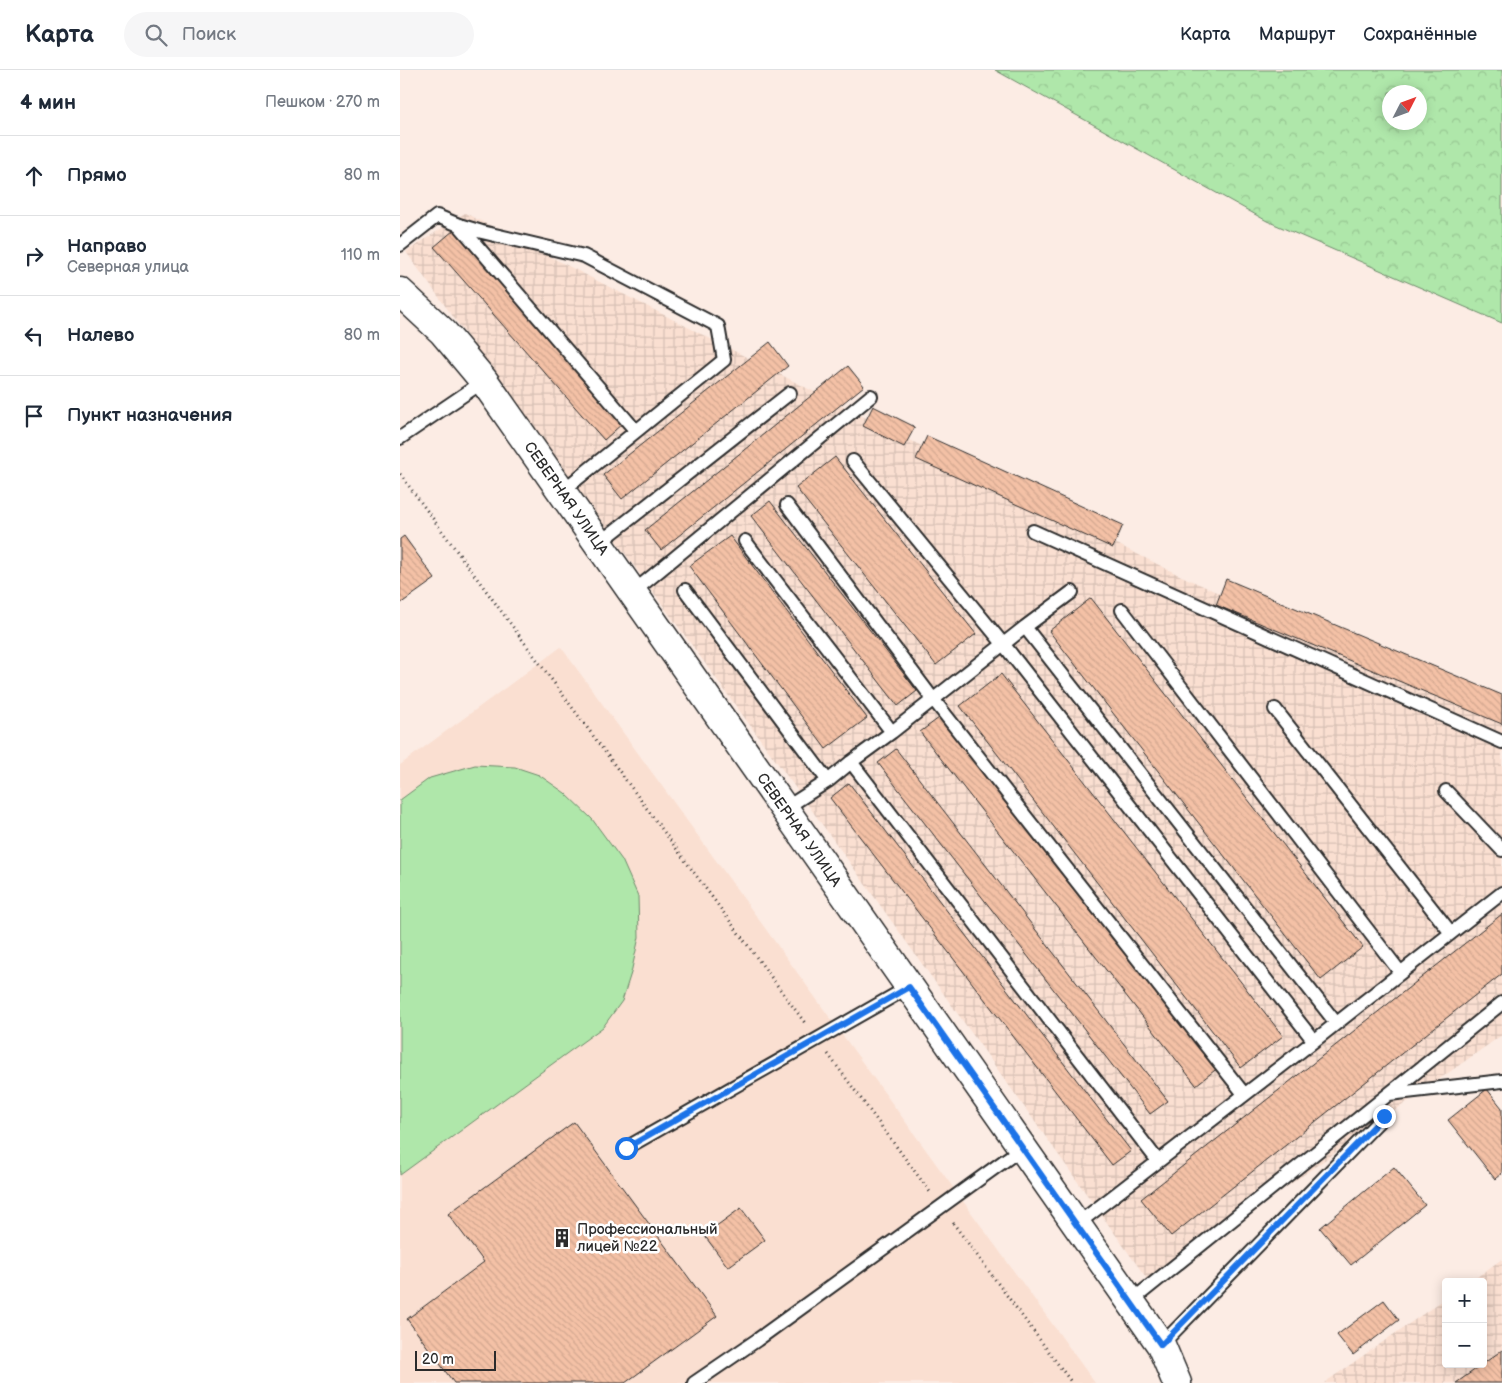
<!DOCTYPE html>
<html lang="ru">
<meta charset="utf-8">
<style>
body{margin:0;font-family:"Balsamiq Sans",sans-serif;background:#f6f6f7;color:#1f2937}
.controls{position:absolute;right:15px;bottom:15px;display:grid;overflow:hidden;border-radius:5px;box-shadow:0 2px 12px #0003}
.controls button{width:45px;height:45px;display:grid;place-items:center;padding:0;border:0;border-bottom:1px solid #e0e1e3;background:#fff;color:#1f2937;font:25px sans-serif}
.compass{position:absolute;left:982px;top:15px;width:45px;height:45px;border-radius:50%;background:#fff;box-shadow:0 2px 12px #0003;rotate:48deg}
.scale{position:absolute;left:15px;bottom:12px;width:81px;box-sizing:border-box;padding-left:5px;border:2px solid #2b2b2b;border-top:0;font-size:14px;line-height:18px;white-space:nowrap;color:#2b2b2b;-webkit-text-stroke:4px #fff;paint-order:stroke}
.stop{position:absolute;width:15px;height:15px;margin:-11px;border:4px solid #1a73e8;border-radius:50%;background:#fff}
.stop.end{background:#1a73e8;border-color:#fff;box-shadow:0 1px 5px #0008}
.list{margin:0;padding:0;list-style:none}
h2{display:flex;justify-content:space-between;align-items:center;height:65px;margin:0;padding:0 20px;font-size:21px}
h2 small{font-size:16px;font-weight:400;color:#747a83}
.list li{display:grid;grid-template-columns:32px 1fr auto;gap:15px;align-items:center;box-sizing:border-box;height:80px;padding:0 20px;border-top:1px solid #e0e1e3}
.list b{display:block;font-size:19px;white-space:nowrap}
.list p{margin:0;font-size:16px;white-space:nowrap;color:#747a83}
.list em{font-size:16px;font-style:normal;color:#747a83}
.icon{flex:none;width:28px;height:28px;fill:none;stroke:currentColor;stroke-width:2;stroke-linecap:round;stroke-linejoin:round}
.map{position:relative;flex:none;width:1102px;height:1313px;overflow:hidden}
header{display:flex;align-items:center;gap:30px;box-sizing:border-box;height:70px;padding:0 25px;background:#fff;border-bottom:1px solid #e0e1e3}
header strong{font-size:24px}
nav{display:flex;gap:28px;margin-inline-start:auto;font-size:18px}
.search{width:350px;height:45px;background:#f6f6f7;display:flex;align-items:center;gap:12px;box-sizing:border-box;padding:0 18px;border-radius:28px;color:#747a83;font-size:19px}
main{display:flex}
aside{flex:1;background:#fff}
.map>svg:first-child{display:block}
.built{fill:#fadfd1}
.industrial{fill:url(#industrial-grid)}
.forest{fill:url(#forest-crowns);stroke:#6d896a;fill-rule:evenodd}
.pitch{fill:#afe7aa;stroke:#6d896a}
.building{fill:url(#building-back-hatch);stroke:#2b2b2b}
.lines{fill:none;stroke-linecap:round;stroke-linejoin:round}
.lane-casing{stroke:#2b2b2b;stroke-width:16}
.secondary-casing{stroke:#2b2b2b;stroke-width:31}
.path{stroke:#2b2b2b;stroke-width:3;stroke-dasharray:1 4;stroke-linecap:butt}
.lane{stroke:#fff;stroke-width:12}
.secondary{stroke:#fff;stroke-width:28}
.route{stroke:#1a73e8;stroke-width:6}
.labels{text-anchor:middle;stroke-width:5;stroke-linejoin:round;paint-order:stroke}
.street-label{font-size:15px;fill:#2b2b2b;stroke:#fff}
.poi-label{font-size:15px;fill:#2b2b2b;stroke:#fff;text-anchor:start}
</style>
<header>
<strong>Карта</strong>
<div class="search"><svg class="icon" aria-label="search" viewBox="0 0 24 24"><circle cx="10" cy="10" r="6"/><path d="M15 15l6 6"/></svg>Поиск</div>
<nav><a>Карта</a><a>Маршрут</a><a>Сохранённые</a></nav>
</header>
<main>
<aside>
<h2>4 мин<small>Пешком · 270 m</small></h2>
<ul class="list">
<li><svg class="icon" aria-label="ahead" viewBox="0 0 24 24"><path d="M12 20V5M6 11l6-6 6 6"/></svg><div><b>Прямо</b></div><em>80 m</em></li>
<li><svg class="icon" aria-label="right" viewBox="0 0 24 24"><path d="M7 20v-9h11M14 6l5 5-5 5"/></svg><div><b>Направо</b><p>Северная улица</p></div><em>110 m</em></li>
<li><svg class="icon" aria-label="left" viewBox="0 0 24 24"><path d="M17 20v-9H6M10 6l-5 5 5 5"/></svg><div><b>Налево</b></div><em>80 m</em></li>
<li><svg class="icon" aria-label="arrive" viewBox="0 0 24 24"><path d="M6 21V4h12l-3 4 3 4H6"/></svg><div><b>Пункт назначения</b></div></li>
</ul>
</aside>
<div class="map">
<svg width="1102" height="1313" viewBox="0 0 1102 1313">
<defs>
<pattern id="industrial-grid" width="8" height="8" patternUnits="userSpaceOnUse" patternTransform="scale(1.25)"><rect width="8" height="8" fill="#fadfd1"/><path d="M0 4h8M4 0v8" fill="none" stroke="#d6c0b4"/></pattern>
<pattern id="forest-crowns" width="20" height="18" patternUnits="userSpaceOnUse" patternTransform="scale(1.25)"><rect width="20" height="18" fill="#afe7aa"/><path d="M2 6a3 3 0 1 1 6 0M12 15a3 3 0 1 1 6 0" fill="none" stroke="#97c692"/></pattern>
<pattern id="building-back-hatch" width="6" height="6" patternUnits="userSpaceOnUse" patternTransform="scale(1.25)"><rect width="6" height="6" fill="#f4c1a6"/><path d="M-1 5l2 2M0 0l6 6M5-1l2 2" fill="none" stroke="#d1a68f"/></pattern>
</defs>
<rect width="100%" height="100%" fill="#fcece4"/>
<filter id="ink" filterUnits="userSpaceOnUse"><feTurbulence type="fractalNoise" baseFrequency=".02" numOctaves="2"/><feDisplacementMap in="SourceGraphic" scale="10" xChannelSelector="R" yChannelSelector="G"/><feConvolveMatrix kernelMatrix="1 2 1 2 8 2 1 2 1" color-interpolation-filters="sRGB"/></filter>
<g filter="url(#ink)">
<path class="built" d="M 161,577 L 695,1313 L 0,1313 L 0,695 Z"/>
<path class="industrial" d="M 65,143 L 430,330 L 777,504 L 1102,653 L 1102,965 L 750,1213 L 445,786 L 6,182 Z
M 1102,1189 L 1102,1313 L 924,1313 L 1046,1228 L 1046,1294 L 1083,1294 L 1083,1212 L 1070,1212 Z"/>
<path class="forest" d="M 595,0 L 1102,0 L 1102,253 L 867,151 ZM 989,22 L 1019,22 L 1019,52 L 989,52 Z"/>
<path class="pitch" d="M 75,695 L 115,697 L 139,705 L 165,723 L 192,749 L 222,790 L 238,826 L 239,867 L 231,903 L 222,931 L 203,957 L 0,1105 L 0,730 L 30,708 Z"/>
<path class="building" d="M 54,160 L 223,353 L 204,370 L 34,177 Z
M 370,272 L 388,296 L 222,429 L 203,405 Z
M 448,296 L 464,316 L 261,480 L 245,460 Z
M 473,336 L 515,357 L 504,377 L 463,356 Z
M 527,366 L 723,455 L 713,478 L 516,389 Z
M 435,387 L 576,564 L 536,595 L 396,418 Z
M 370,431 L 517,621 L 498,636 L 351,446 Z
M 4,466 L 35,509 L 0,534 L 0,469 Z
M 330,466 L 467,648 L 426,679 L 289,496 Z
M 826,509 L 1102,625 L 1102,654 L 816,535 Z
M 691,528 L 963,877 L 921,910 L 649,561 Z
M 601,604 L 883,966 L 841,998 L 560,636 Z
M 543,645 L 819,997 L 796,1015 L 520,662 Z
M 496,679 L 768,1031 L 750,1044 L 478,693 Z
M 449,713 L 731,1081 L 712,1095 L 430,728 Z
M 1102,844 L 1102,904 L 771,1166 L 741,1129 Z
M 1087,1019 L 1102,1038 L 1102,1103 L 1095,1109 L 1048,1050 Z
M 174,1052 L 317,1246 L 225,1313 L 54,1313 L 7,1249 L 84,1192 L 48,1144 Z
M 994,1097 L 1025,1135 L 951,1195 L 920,1158 Z
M 341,1138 L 365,1170 L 328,1197 L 304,1165 Z
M 984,1230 L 999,1250 L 953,1285 L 937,1265 Z
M 1102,1280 L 1102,1313 L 1056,1313 L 1083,1294 Z"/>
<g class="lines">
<g class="lane-casing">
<path id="lane" d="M 59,155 L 236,361
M 0,175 L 37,146 L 59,155 L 82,162 L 184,186 L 318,256 L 324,290 L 161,422
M 0,368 L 84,311
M 453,391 L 604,575 L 914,971
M 387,435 L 533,629 L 844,1024
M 633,461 L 1102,672
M 345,471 L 492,662
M 198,474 L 390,323
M 285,520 L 428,711
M 232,523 L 471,326
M 722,540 L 1000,902
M 625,557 L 936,953
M 875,639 L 1051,863
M 451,692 L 758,1091
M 1046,721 L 1102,780
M 384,739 L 428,711 L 451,692 L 492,662 L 625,557 L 672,522
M 989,1024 L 1102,1011
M 226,1078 L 509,917
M 676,1155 L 914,971 L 1102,823
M 730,1232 L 1102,933
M 761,1275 L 984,1046
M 294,1313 L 357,1270 L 622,1078"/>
</g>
<g class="secondary-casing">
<g id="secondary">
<path id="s1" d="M 0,222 L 43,262 L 84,311 L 761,1275 L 777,1313"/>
</g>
</g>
<path class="path" d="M 0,404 L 405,953
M 428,984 L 530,1122
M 553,1153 L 672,1313"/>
<use href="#lane" class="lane"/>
<use href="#secondary" class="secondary"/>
</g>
</g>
<g class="lines" filter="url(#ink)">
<path class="route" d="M 226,1078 L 509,917 L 761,1275 L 984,1046"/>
</g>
<defs>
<g id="building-bare" transform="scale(1.5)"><path d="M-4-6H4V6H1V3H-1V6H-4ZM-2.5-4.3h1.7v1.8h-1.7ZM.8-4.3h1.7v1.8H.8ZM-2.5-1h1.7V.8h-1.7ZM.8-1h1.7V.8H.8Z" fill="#2b2b2b" stroke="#fff" stroke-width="2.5" paint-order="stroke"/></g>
</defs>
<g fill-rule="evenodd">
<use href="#building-bare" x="162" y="1168"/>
</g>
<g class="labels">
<g class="street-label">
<text dy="5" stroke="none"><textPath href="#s1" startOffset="266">СЕВЕРНАЯ УЛИЦА</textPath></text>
<text dy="5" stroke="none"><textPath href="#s1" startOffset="671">СЕВЕРНАЯ УЛИЦА</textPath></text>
</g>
<g class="poi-label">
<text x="177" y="1164">Профессиональный<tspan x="177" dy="17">лицей №22</tspan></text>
</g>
</g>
</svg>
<div class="controls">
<button>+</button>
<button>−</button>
</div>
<svg class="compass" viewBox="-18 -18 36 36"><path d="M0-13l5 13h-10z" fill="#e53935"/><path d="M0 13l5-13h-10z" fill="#747a83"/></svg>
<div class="scale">20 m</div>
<div class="stop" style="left:226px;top:1078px"></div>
<div class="stop end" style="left:984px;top:1046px"></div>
</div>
</main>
